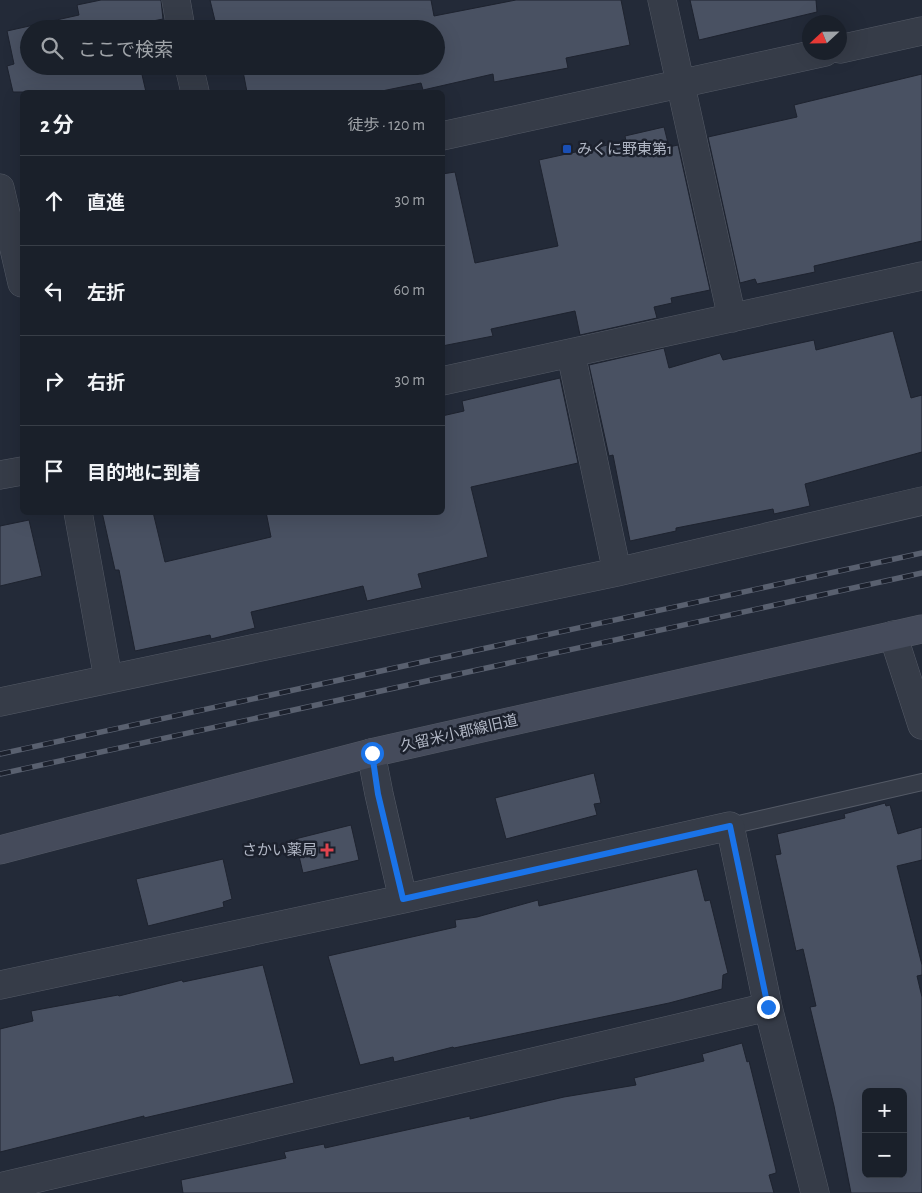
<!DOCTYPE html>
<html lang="ja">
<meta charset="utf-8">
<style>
body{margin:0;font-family:"Alegreya Sans","Noto Sans JP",sans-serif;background:#232832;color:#f1f3f6}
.controls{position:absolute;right:15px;bottom:15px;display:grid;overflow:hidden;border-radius:8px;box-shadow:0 5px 20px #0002}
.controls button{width:45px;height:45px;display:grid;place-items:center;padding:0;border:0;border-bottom:1px solid #383e47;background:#1a202a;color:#f1f3f6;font:25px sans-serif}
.compass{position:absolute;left:802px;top:15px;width:45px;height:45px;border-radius:50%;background:#1a202a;box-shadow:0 5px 20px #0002;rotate:248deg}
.stop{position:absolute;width:15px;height:15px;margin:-11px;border:4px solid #1a73e8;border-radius:50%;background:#fff}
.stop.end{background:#1a73e8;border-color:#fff;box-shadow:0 1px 5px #0008}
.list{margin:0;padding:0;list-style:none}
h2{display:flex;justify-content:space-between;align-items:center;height:65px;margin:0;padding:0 20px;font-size:21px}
h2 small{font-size:16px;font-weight:400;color:#9fa3a8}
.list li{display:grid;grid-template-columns:32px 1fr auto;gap:15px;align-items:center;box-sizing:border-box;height:90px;padding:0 20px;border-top:1px solid #383e47}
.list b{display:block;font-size:19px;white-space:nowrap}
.list em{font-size:16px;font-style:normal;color:#9fa3a8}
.icon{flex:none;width:28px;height:28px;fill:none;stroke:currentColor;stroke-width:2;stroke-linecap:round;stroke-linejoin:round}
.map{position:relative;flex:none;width:922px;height:1193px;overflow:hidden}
.search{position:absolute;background:#1a202a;box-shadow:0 5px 20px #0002;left:20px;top:20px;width:425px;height:55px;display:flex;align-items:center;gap:12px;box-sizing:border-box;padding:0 18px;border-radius:28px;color:#9fa3a8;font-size:19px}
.panel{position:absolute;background:#1a202a;box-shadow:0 5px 20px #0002;left:20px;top:90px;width:425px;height:425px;border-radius:8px}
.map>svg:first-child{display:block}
.building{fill:#495162;stroke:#1e232f;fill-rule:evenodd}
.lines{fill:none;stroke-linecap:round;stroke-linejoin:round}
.lane-casing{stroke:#545a66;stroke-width:18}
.street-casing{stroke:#545a66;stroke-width:29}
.secondary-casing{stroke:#545a66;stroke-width:29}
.lane{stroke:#363c48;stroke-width:16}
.street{stroke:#363c48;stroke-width:28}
.secondary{stroke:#454b5b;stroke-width:28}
.rail-casing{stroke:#59606f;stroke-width:5.5}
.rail{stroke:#1c212d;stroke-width:4;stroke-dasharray:11;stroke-linecap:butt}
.route{stroke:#1a73e8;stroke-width:6}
.transit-dot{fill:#1a4fb4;stroke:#1c212d;stroke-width:2}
.health-dot{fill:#e0444e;stroke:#1c212d;stroke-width:2}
.labels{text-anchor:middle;stroke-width:5;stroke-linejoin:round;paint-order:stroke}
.poi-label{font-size:15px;fill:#b1b7c5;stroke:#1c212d;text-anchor:start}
.street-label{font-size:15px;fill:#b1b7c5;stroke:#1c212d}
</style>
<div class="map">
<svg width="922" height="1193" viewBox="0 0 922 1193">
<rect width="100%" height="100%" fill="#232a38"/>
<path class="building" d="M 101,0 L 161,0 L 163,19 L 132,25 L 132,29 L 29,29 L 29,66 L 140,66 L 146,92 L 13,92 L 7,66 L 14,64 L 7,31 L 79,15 L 77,5 Z
M 210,0 L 431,0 L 434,16 L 516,0 L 621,0 L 630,45 L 566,58 L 568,68 L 494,82 L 493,74 L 423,90 L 421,83 L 377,92 L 247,92 L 242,66 L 436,66 L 436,29 L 217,29 Z
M 690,0 L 816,0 L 817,12 L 699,40 Z
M 922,74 L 922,241 L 814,266 L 815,272 L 757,284 L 755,279 L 740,283 L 708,137 L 797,117 L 794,105 Z
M 664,127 L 669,147 L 678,145 L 710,290 L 671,298 L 672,303 L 654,307 L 657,318 L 580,335 L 575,311 L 491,329 L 493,336 L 442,346 L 442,174 L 455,172 L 475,263 L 558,246 L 539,160 L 626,141 L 625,136 Z
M 893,331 L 911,398 L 922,395 L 922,452 L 805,484 L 810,506 L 774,514 L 773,509 L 676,528 L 676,531 L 630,541 L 613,455 L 609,456 L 589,365 L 664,348 L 669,368 L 720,353 L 723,360 L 814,340 L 816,350 Z
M 560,378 L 578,463 L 471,487 L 488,557 L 418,574 L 422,588 L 367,601 L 363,586 L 251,612 L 255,628 L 211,639 L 210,635 L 135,651 L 119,570 L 115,570 L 102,512 L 153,512 L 165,562 L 271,537 L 266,512 L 442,512 L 442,416 L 464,411 L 462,401 Z
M 29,520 L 42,576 L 0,586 L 0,526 Z
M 594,773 L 601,803 L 594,804 L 597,815 L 506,839 L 495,798 Z
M 885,803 L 886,806 L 890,805 L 898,834 L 922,827 L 922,860 L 897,866 L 922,965 L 922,975 L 917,976 L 922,997 L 922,1193 L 851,1193 L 834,1106 L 810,1007 L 816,1006 L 803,949 L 796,951 L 775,855 L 781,854 L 777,834 L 845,818 L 844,814 ZM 866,1092 L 903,1092 L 903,1174 L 866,1174 Z
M 351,825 L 359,860 L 303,873 L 295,839 Z
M 223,859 L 232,899 L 223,902 L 224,907 L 148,926 L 136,879 Z
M 697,869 L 705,901 L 710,900 L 728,973 L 723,975 L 722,989 L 669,1003 L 454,1048 L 453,1047 L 394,1062 L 393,1057 L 360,1065 L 328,956 L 456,927 L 455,920 L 477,917 L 538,900 L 539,906 Z
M 263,965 L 294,1083 L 170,1112 L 144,1118 L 144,1116 L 0,1152 L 0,1029 L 33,1021 L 31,1011 L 118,995 L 119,996 L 182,980 L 183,982 Z
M 742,1043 L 747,1062 L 749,1061 L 776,1170 L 776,1173 L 769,1175 L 774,1193 L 183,1193 L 181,1180 L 286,1158 L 284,1152 L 324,1144 L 325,1148 L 470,1116 L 470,1119 L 564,1097 L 636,1085 L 634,1078 L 704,1061 L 702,1054 Z"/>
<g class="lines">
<g class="lane-casing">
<path id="lane" d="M 730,826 L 922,782"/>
</g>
<g class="street-casing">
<path id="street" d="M 176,0 L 181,29
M 662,0 L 732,318
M 840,49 L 922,31
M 189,66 L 195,92
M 442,136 L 825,52
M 0,188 L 22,283
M 571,354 L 617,572
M 442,381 L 922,276
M 0,475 L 22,471
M 78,512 L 108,678
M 893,635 L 922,725
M 0,702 L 617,572 L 922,501
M 371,753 L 379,794 L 403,899
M 0,985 L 403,899 L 730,826 L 768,1007 L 815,1193
M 0,1187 L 768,1007"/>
</g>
<g class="secondary-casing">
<path id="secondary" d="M 0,850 L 371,753 L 922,629"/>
</g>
<use href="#lane" class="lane"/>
<use href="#street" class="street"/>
<use href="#secondary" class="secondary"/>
<g class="rail-casing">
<path id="rail" d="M 0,754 L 922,553
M 0,774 L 922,573"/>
</g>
<use href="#rail" class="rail"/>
</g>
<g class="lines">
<path class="route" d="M 372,753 L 378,794 L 403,899 L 730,826 L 768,1007"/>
</g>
<rect class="transit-dot" x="562" y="144" width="10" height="10" rx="2.5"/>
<path class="health-dot" d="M324.5 842.5h5v5h5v5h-5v5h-5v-5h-5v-5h5z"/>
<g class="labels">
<g class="poi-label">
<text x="577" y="154">みくに野東第1</text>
<text x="317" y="855" text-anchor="end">さかい薬局</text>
</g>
<g class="street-label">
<text transform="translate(459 733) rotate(-13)" y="5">久留米小郡線旧道</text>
</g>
</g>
</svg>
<div class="controls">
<button>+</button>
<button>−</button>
</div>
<svg class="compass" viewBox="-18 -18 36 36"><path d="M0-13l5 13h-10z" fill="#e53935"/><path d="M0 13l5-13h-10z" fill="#9fa3a8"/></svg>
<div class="stop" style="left:372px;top:753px"></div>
<div class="stop end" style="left:768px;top:1007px"></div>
<div class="search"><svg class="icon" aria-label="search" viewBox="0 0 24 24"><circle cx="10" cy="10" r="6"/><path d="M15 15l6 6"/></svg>ここで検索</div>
<section class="panel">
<h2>2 分<small>徒歩 · 120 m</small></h2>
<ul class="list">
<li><svg class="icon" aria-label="ahead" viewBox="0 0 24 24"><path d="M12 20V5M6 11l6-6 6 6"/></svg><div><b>直進</b></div><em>30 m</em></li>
<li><svg class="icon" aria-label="left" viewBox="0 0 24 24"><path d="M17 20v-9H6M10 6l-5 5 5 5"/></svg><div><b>左折</b></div><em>60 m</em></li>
<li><svg class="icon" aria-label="right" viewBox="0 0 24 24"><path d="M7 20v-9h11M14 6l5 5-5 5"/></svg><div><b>右折</b></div><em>30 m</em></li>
<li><svg class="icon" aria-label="arrive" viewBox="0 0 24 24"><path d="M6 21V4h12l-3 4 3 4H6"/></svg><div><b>目的地に到着</b></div></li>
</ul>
</section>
</div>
